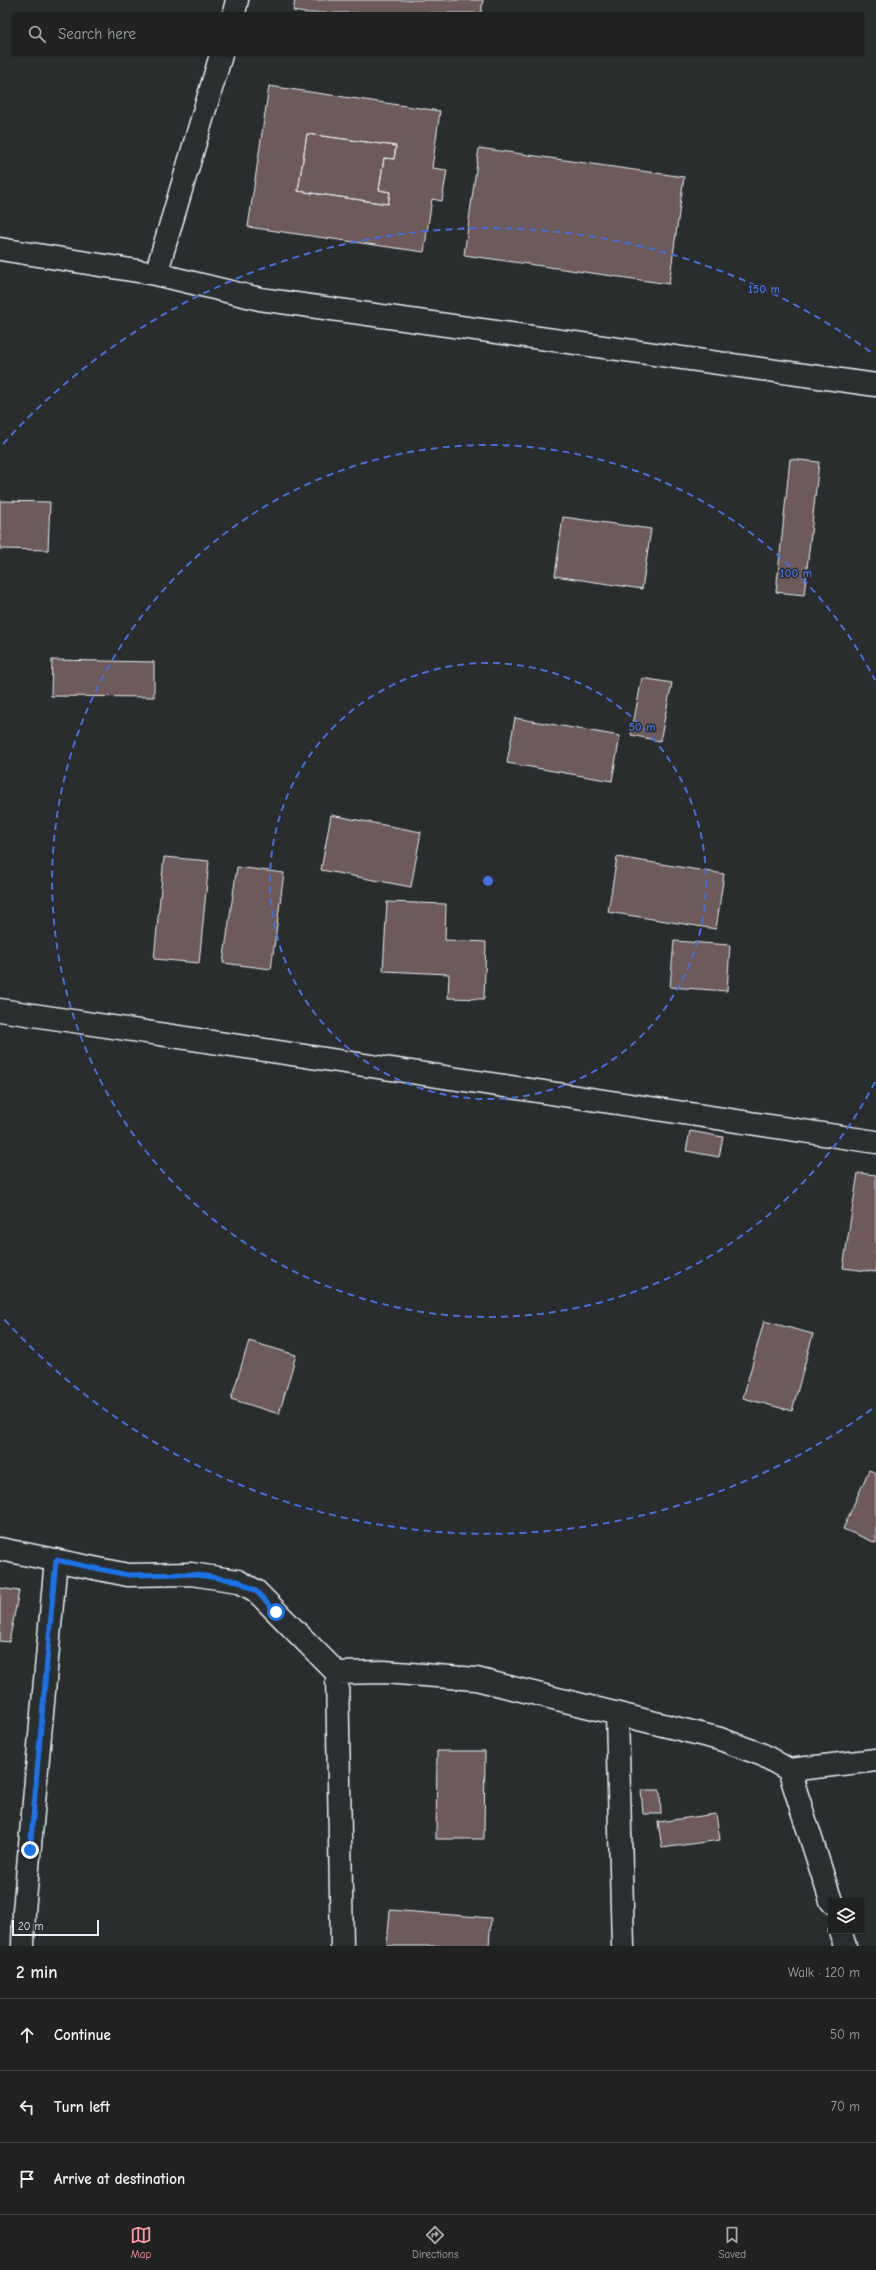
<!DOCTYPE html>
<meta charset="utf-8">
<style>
body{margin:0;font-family:"Comic Neue",sans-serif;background:#282a2a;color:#f1f3f6}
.controls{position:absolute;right:12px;bottom:12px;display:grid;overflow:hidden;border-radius:0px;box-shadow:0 1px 3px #0004}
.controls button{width:36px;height:36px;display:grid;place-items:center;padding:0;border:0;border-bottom:1px solid #3d3f40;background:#202222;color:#f1f3f6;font:20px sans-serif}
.scale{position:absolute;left:12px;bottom:10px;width:87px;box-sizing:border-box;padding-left:4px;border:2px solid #e8f1f8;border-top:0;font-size:11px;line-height:14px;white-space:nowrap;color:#e8f1f8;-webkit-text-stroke:3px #2a2d2e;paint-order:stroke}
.stop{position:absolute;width:12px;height:12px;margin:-9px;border:3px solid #1a73e8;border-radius:50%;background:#fff}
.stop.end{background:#1a73e8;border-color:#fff;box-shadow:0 1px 4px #0008}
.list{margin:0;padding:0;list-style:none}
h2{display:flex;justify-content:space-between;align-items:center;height:52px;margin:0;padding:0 16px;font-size:17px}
h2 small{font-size:13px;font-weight:400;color:#a2a4a5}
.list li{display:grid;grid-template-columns:26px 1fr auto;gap:12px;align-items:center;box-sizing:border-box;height:72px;padding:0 16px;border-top:1px solid #3d3f40}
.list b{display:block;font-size:15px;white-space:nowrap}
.list em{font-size:13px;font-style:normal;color:#a2a4a5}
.icon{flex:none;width:22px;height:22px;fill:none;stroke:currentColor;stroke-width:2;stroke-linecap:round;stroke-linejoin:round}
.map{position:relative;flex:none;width:876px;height:1946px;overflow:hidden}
.search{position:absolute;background:#202222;box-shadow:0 1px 3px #0004;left:12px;right:12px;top:12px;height:44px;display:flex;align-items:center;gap:10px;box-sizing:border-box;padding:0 14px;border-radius:0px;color:#a2a4a5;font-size:15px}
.sheet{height:268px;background:#202222}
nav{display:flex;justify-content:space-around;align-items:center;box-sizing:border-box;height:56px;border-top:1px solid #3d3f40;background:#202222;font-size:11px;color:#a2a4a5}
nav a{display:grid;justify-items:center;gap:2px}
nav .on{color:#ff9aa2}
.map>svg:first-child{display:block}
.building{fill:#6e5a5a;stroke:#e8f1f8;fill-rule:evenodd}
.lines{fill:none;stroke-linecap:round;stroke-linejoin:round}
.minor-casing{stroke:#e8f1f8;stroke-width:25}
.minor{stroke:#2a2d2e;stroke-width:22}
.route{stroke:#1a73e8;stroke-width:5}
.ring{fill:none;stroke:#466fde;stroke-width:2;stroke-dasharray:7 5}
.centre{fill:#466fde;stroke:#2a2d2e;stroke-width:2}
.ring-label{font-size:12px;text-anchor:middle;font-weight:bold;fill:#466fde;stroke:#2a2d2e;stroke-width:3;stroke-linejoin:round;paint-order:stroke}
</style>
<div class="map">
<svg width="876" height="1946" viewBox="0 0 876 1946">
<rect width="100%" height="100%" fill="#2a2d2e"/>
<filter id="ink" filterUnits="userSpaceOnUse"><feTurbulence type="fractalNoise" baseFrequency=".025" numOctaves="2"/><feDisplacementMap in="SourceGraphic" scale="8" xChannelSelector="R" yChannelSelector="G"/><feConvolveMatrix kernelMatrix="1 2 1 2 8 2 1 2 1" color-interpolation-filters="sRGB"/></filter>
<g filter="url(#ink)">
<path class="building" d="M 295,0 L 483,0 L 481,13 L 305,13 L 293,11 Z
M 269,86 L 440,111 L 432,168 L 447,170 L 442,201 L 432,199 L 424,252 L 248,227 ZM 307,134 L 396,146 L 394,159 L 384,158 L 379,190 L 390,192 L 388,204 L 298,191 Z
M 307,134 L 396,146 L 394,159 L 384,158 L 379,190 L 390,192 L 388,204 L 298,191 Z
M 479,148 L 684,177 L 669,284 L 464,255 Z
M 790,459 L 819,462 L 804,595 L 776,592 Z
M 0,501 L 50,502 L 48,550 L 0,549 Z
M 563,517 L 651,529 L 642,589 L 555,576 Z
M 52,660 L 154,662 L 154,697 L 51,696 Z
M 642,678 L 672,683 L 660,741 L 631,735 Z
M 515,718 L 620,736 L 612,781 L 507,763 Z
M 331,815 L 421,832 L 411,887 L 321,870 Z
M 164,857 L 209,861 L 199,963 L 154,959 Z
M 617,857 L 724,874 L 716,929 L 608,912 Z
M 237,867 L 284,873 L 271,969 L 223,963 Z
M 387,902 L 446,904 L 445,940 L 486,942 L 484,999 L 448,998 L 449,974 L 383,971 Z
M 674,941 L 730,945 L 727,991 L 670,987 Z
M 690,1131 L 723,1137 L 719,1157 L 686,1151 Z
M 858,1173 L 876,1175 L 876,1272 L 843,1268 Z
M 764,1321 L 813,1334 L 792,1411 L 743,1398 Z
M 249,1341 L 296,1355 L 279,1414 L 231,1399 Z
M 869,1470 L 876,1473 L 876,1543 L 843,1529 Z
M 0,1588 L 19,1591 L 9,1642 L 0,1641 Z
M 437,1751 L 485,1751 L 484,1839 L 436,1839 Z
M 641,1790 L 660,1790 L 661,1814 L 643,1814 Z
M 716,1814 L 720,1840 L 662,1848 L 658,1822 Z
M 390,1910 L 491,1918 L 489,1946 L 387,1946 Z"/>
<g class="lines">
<g class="minor-casing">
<path id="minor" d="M 234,13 L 237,0
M 0,249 L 156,274 L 260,299 L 876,385
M 156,274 L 221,55
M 0,1010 L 876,1142
M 0,1549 L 128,1575 L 191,1574 L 238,1581 L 256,1591 L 337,1673 L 384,1672 L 476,1679 L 720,1739 L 763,1755 L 789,1770 L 876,1760
M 337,1673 L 342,1946
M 617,1714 L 623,1946
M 789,1770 L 831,1901
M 840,1931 L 845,1946
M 23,1946 L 24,1911 L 56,1560"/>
</g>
<use href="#minor" class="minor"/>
</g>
</g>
<g class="lines" filter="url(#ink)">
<path class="route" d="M 30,1850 L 56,1560 L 128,1575 L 191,1574 L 238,1581 L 256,1591 L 276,1612"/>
</g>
<g class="ring">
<circle cx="488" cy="881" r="218"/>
<path d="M875 1082A436 436 0 1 1 875 680"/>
<path d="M872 1409A653 653 0 0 1 3 1318M3 444A653 653 0 0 1 872 353"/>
</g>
<circle cx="488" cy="881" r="6" class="centre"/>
<g class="ring-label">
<text x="764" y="293">150 m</text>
<text x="796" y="577">100 m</text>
<text x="642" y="731">50 m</text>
</g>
</svg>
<div class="controls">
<button><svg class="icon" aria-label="layers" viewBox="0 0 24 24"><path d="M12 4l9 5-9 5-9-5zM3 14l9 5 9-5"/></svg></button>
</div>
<div class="scale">20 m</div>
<div class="stop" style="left:276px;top:1612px"></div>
<div class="stop end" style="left:30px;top:1850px"></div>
<div class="search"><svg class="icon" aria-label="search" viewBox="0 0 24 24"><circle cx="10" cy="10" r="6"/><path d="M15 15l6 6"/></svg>Search here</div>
</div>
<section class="sheet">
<h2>2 min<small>Walk · 120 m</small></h2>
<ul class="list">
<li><svg class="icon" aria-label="ahead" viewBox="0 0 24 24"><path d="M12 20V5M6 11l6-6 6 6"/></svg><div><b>Continue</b></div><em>50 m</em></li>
<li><svg class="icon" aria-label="left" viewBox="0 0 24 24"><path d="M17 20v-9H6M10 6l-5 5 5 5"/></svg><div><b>Turn left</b></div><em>70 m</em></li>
<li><svg class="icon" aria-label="arrive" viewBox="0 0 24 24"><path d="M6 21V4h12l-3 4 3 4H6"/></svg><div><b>Arrive at destination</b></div></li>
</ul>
</section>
<nav>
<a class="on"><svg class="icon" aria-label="map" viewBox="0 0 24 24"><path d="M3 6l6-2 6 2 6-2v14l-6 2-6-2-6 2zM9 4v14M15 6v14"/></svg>Map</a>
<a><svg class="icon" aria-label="directions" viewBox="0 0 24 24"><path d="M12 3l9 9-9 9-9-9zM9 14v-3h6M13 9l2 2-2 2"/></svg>Directions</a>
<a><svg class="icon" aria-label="saved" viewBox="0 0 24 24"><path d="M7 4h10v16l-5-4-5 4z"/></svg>Saved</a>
</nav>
